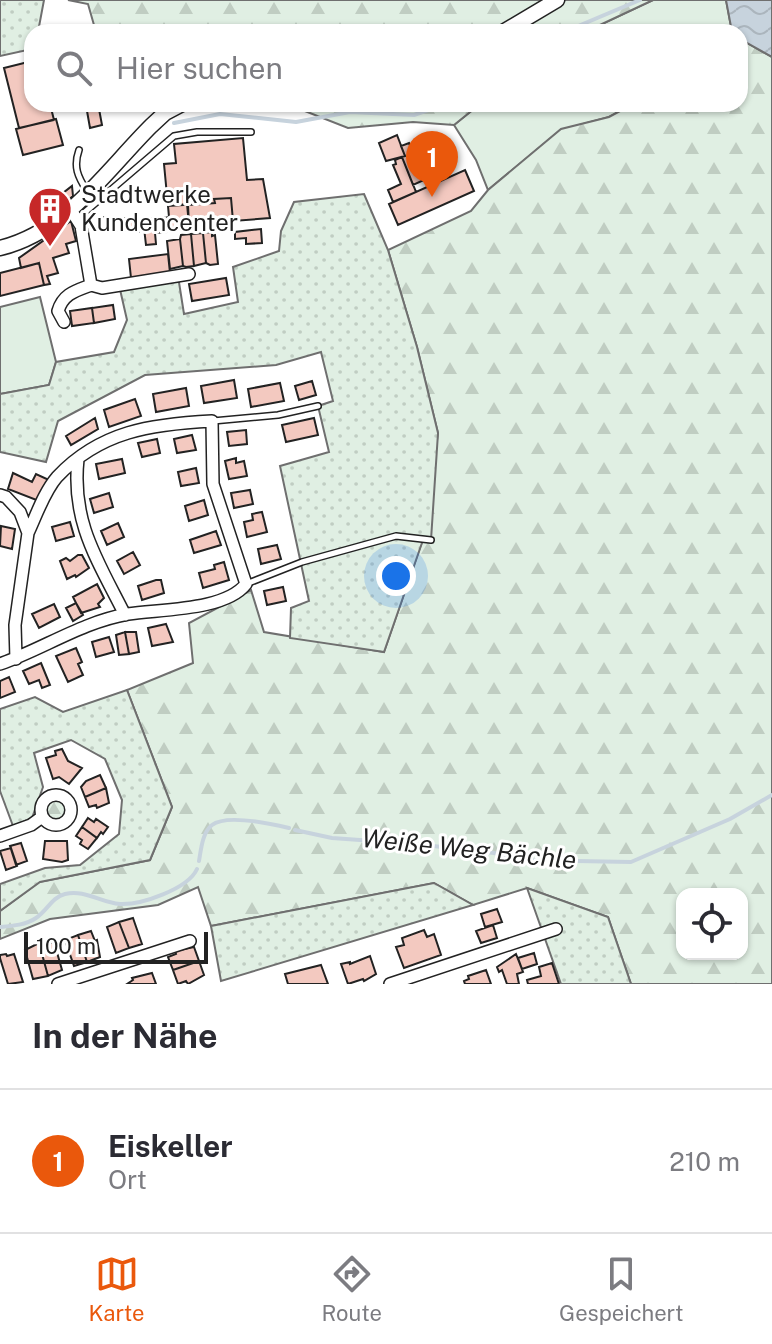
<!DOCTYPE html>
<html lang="de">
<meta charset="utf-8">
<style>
body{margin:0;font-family:"Public Sans",sans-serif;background:#f7f7f7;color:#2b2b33}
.controls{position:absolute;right:24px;bottom:24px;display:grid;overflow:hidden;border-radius:16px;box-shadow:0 2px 6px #0004}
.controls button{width:72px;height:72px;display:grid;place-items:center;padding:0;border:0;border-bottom:2px solid #e1e1e2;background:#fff;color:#2b2b33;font:40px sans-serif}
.scale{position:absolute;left:24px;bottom:20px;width:184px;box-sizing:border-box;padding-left:8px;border:4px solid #222;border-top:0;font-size:22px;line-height:28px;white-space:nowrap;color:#222;-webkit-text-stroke:6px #fff;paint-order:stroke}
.you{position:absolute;left:396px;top:576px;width:28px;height:28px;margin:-20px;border:6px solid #fff;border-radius:50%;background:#1a73e8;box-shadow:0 0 0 12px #1a73e833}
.badge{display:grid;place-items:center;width:52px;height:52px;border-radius:50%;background:#ea580c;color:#fff;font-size:26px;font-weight:700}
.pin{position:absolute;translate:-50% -66px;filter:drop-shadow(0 2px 4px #0008)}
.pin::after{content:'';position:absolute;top:42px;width:28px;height:24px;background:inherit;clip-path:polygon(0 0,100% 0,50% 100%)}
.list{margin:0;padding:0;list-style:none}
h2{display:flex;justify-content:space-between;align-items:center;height:104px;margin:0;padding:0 32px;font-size:34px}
h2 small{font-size:26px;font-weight:400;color:#7c7c81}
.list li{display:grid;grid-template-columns:52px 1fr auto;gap:24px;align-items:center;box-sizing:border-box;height:144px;padding:0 32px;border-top:2px solid #e1e1e2}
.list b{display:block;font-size:30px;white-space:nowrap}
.list p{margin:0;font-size:26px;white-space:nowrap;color:#7c7c81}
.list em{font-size:26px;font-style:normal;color:#7c7c81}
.icon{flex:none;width:44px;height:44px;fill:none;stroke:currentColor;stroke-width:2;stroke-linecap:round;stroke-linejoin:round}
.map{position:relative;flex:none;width:772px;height:984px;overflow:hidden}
.search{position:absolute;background:#fff;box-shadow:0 2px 6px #0004;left:24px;right:24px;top:24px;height:88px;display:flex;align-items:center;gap:20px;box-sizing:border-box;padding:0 28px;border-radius:24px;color:#7c7c81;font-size:30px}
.sheet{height:248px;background:#fff}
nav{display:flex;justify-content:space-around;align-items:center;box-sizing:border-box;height:112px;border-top:2px solid #e1e1e2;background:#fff;font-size:22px;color:#7c7c81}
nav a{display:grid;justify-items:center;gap:4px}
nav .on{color:#ea580c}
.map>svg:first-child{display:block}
.grass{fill:#e0efe3;stroke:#6f6f6f;stroke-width:2}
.forest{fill:url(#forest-firs);stroke:#6f6f6f;stroke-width:2;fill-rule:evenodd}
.garden{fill:url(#garden-dots);stroke:#6f6f6f;stroke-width:2}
.water{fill:url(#water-waves);stroke:#6f6f6f;stroke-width:2}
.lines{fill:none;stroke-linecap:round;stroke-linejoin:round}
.stream{stroke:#c7d3dd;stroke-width:4}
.building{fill:#f3c9c0;stroke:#222;stroke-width:2}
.service-casing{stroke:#222;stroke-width:8}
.minor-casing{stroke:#222;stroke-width:14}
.tertiary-casing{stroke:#222;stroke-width:17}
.service{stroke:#fff;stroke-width:5}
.minor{stroke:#fff;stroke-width:11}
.tertiary{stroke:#fff;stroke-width:14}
.labels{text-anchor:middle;stroke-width:6;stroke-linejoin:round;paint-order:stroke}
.poi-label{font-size:24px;fill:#222;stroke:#fff;text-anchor:start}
.water-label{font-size:26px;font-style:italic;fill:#222;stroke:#fff}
</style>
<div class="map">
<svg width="772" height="984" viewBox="0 0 772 984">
<defs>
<pattern id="forest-firs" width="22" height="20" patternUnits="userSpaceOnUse" patternTransform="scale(2)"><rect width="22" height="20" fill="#e0efe3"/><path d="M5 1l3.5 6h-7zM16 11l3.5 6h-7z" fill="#c0cdc2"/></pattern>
<pattern id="garden-dots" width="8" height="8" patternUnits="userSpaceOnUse" patternTransform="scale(2)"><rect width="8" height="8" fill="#e0efe3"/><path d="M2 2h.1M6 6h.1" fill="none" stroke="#c0cdc2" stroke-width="1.8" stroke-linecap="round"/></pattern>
<pattern id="water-waves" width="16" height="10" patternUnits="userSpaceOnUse" patternTransform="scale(2)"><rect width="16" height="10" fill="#c7d3dd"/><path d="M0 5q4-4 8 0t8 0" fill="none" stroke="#abb5bd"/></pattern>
</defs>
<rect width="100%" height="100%" fill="#fff"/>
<path class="grass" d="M 653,0 L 726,0 L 732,32 L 585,32 Z
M 480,104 L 633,104 L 609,117 L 561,130 L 488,190 L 476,160 L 454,125 Z
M 40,297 L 56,362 L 49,385 L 0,394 L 0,307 Z"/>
<path class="forest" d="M 68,0 L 653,0 L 585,32 L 96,32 L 88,4 Z
M 740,39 L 772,57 L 772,984 L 631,984 L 608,917 L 527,888 L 473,905 L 434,883 L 211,926 L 198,887 L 158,905 L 50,919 L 0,939 L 0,911 L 39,882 L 150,860 L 172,807 L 127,690 L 193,663 L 189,623 L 251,590 L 264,632 L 384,652 L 423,539 L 438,433 L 417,347 L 388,250 L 471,211 L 488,190 L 561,129 L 609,117 L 633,104 L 740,104 ZM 682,894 L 742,894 L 742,954 L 682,954 Z
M 287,104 L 480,104 L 454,125 L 413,122 L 348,128 Z
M41 810a15 15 0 1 1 30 0a15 15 0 1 1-30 0Z"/>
<path class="garden" d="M 0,0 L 44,0 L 38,32 L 32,32 L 32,49 L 0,56 Z
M 364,194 L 388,250 L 417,347 L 438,433 L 431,540 L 423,540 L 384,652 L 290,638 L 291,608 L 309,601 L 280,466 L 329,452 L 318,406 L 333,401 L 321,352 L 276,365 L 145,375 L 58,421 L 46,462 L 0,452 L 0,394 L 49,385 L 56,362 L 114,352 L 127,320 L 119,285 L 178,276 L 184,314 L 238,302 L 233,267 L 279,251 L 281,231 L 294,202 Z
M 127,690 L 172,807 L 150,860 L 40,882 L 0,911 L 0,884 L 45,868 L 80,865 L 119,834 L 122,800 L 105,759 L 71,740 L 34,753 L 43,787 L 32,818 L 13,826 L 0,791 L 0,709 L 35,697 L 63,712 Z
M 434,883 L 473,905 L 221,981 L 211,926 Z
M 527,888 L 608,917 L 631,984 L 561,984 Z"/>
<path class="water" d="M 726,0 L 772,0 L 772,57 L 740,39 L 740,32 L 732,32 Z"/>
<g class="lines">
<path class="stream" d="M 564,32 L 640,0
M 174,123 L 220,114 L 296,122 L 350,112 L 414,115 L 445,104
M 295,830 L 332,838 L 416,844 L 494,853 L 523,860 L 631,862 L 730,819 L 772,795
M 199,861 C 201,850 202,833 212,825 C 226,814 272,824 289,828
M 0,927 C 12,926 26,925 36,918 C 47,911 52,897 65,894 C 85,889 101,903 120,904 C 141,905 188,889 197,869"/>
</g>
<path class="building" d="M 32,61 L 32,104 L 50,104 L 54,120 L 19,128 L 4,68 Z
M 99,109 L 102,125 L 90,128 L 87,111 Z
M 56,119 L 63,145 L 23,155 L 16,129 Z
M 397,135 L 405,156 L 386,161 L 379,143 Z
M 243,138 L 247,180 L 263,179 L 270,218 L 233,221 L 231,198 L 214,199 L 215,203 L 168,206 L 164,164 L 176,163 L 174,144 Z
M 409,143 L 424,180 L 413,185 L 402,157 L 405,156 L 401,146 Z
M 402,157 L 416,192 L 393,202 L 388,190 L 401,184 L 393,165 L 396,164 L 395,160 Z
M 465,170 L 474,191 L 398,225 L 389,204 Z
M 72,186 L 73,196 L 60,207 L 54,200 Z
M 231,198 L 233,221 L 189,225 L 188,205 L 215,203 L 214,199 Z
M 187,204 L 189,225 L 165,228 L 164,218 L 169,217 L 168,206 Z
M 102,217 L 118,218 L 117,230 L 102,229 Z
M 164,217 L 166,232 L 155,233 L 156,244 L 146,245 L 143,219 Z
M 118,218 L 140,219 L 139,232 L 117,230 Z
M 71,221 L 76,241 L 66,244 L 69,253 L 53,258 L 58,273 L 47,276 L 50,284 L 44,285 L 39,263 L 21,268 L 19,258 Z
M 261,229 L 262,243 L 246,244 L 246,238 L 235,239 L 235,232 Z
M 212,232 L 212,236 L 215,235 L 218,264 L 210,265 L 206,263 L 203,233 Z
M 203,233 L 206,263 L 194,266 L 191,234 Z
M 191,234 L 194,266 L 186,267 L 183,266 L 180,239 L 181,235 Z
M 180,239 L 183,266 L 170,269 L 167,241 Z
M 168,254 L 170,273 L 131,278 L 129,259 Z
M 39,263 L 44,285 L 0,296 L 0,273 Z
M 226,278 L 229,295 L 192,301 L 189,284 Z
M 113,305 L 115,319 L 94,323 L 92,308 Z
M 92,308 L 94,323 L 72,326 L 70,311 Z
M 234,380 L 237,398 L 204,403 L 201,386 Z
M 312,381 L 316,395 L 299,400 L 295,386 Z
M 280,383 L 284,401 L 251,407 L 248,389 Z
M 186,388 L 189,406 L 156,412 L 153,394 Z
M 135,399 L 141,416 L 109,427 L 104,410 Z
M 95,418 L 98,429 L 71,445 L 66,436 Z
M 314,418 L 318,435 L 286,442 L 282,425 Z
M 246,430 L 247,444 L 229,446 L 227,432 Z
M 192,435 L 196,450 L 177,453 L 174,439 Z
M 157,439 L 160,453 L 142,457 L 138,443 Z
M 236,458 L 236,463 L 244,461 L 247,476 L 229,479 L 225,461 Z
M 122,459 L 125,473 L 99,479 L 96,464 Z
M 196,468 L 199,483 L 181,486 L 178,472 Z
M 13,473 L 32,482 L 36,474 L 49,480 L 39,501 L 8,489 Z
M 250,490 L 253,504 L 234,508 L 231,493 Z
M 109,493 L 113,507 L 94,513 L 90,499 Z
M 204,500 L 208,515 L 189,521 L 185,506 Z
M 262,512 L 267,532 L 247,537 L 244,522 L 253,520 L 252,514 Z
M 70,522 L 74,536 L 56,541 L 52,527 Z
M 118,523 L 124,537 L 107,545 L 101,531 Z
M 1,526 L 15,529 L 12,549 L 0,546 Z
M 216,531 L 221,545 L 194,553 L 190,540 Z
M 277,545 L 281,559 L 261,564 L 258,549 Z
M 133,552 L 140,565 L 124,574 L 117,561 Z
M 78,555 L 82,555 L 89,568 L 76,577 L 75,575 L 67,579 L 60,561 L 66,558 L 70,561 Z
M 224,562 L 229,580 L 203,588 L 199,573 L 215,569 L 214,565 Z
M 156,580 L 161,580 L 164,593 L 142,600 L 138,586 Z
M 97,584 L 104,598 L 98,604 L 100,607 L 81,613 L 73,597 Z
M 283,587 L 286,601 L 267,605 L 264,591 Z
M 76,603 L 83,615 L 73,621 L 66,608 Z
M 54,604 L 60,617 L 39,628 L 32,614 Z
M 166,624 L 173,642 L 152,646 L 148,628 Z
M 125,632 L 129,654 L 119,655 L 116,635 Z
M 125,632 L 136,632 L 139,652 L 129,654 Z
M 109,637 L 114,652 L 96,657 L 92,642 Z
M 76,648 L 82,662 L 78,664 L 83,675 L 68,682 L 56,656 Z
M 41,663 L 50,685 L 42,688 L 39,680 L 29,684 L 23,671 Z
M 9,677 L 15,692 L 0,698 L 0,681 Z
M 62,749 L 68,761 L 82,768 L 69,784 L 59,777 L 53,779 L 46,758 L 56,755 L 55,751 Z
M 100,775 L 106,788 L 85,797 L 81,787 L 86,781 Z
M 106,788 L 109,803 L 97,808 L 96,805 L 89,807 L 85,797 Z
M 88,818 L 94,822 L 96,819 L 108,827 L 103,834 L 101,832 L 97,838 L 82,827 Z
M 82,827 L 97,838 L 88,849 L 80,844 L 82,840 L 76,836 Z
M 45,841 L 67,841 L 68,860 L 62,862 L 43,859 Z
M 21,843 L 27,861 L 16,865 L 10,846 Z
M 11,848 L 17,866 L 6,870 L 0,851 Z
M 497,909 L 502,922 L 485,927 L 481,914 Z
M 133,918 L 142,944 L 129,948 L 119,922 Z
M 119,922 L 129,948 L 116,953 L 107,927 Z
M 493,925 L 497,938 L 481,943 L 476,931 Z
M 424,930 L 427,937 L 434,934 L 441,955 L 404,968 L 396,947 L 404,945 L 402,938 Z
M 91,931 L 95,941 L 97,940 L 100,957 L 87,962 L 78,935 Z
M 78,935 L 87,962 L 74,966 L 65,940 Z
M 46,941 L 47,944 L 54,942 L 62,970 L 48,976 L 39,943 Z
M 39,943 L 48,976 L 33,979 L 25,950 Z
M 194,947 L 199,961 L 173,970 L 168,957 L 176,954 L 175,951 Z
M 534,953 L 537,964 L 522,969 L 518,958 Z
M 6,954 L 7,956 L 14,954 L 23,982 L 8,984 L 0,958 L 0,955 Z
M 516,954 L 523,972 L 517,974 L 519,984 L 507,984 L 502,970 L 499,972 L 497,967 Z
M 370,956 L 376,974 L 364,981 L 363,979 L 348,984 L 341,964 L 350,962 L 350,964 Z
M 199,961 L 204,975 L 188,984 L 186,981 L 178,984 L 173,970 Z
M 552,963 L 559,984 L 528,984 L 527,980 L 541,976 L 539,967 Z
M 321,965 L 328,984 L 288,984 L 285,974 Z
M 486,970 L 491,984 L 465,984 L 464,981 L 469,979 L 468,976 Z
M 152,973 L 156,984 L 127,984 L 133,980 L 132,978 Z"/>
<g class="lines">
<g class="service-casing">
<path id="service" d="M 79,150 C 73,167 78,177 87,191
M 78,218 L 174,136 L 197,132 L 251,132
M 213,421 L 278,415 L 318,406
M 246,584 L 302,562 L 396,536 L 431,540"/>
</g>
<g class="minor-casing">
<path id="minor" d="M 91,285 L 102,288 L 189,274
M 64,322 L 58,311 C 63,294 75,291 91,285 L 81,226 L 71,210
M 78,459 C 71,522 98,561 125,615
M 0,495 L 6,497 L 20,512 L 28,533 L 15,625 L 16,659
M 0,664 C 43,649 82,622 128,614 C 159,609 225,611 246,584 L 213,484 L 212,421 C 152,424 100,431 57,477 C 44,492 36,516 28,533
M41 810a15 15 0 1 1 30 0a15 15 0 1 1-30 0Z
M 0,836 L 31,825 L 42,817
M 58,984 L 190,941
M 390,984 L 556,929"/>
</g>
<g class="tertiary-casing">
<path id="tertiary" d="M 503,32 L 557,0
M 0,248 C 66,232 105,172 151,126 L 165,113 L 182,104"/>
</g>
<use href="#service" class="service"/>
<use href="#minor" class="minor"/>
<use href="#tertiary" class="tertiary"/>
</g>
<defs>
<g id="building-pin" transform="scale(2.3)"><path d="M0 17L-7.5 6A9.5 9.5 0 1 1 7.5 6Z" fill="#c62828" stroke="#fff"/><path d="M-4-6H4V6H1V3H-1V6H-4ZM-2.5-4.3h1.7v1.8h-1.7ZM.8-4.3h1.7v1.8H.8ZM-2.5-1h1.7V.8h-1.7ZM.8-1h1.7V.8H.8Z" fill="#fff"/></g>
</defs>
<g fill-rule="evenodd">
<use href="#building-pin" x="50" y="209"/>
</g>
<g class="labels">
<g class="poi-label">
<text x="81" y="203">Stadtwerke<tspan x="81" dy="28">Kundencenter</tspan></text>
</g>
<g class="water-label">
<text transform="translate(469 849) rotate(6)" y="9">Weiße Weg Bächle</text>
</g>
</g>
</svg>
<div class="controls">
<button><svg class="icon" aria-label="locate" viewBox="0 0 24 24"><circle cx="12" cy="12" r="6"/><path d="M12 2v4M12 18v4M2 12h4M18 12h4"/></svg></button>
</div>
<div class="scale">100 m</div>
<div class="you"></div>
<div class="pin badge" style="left:432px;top:197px">1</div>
<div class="search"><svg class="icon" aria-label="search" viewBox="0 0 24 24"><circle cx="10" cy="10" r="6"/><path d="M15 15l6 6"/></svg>Hier suchen</div>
</div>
<section class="sheet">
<h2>In der Nähe<small></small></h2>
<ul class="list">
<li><span class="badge">1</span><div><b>Eiskeller</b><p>Ort</p></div><em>210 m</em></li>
</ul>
</section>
<nav>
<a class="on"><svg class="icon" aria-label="map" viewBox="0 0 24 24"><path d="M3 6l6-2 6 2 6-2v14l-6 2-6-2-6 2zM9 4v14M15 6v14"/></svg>Karte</a>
<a><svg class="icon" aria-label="directions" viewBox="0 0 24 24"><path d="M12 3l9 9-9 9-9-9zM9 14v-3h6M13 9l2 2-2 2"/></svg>Route</a>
<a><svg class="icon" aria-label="saved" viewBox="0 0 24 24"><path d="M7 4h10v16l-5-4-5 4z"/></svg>Gespeichert</a>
</nav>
